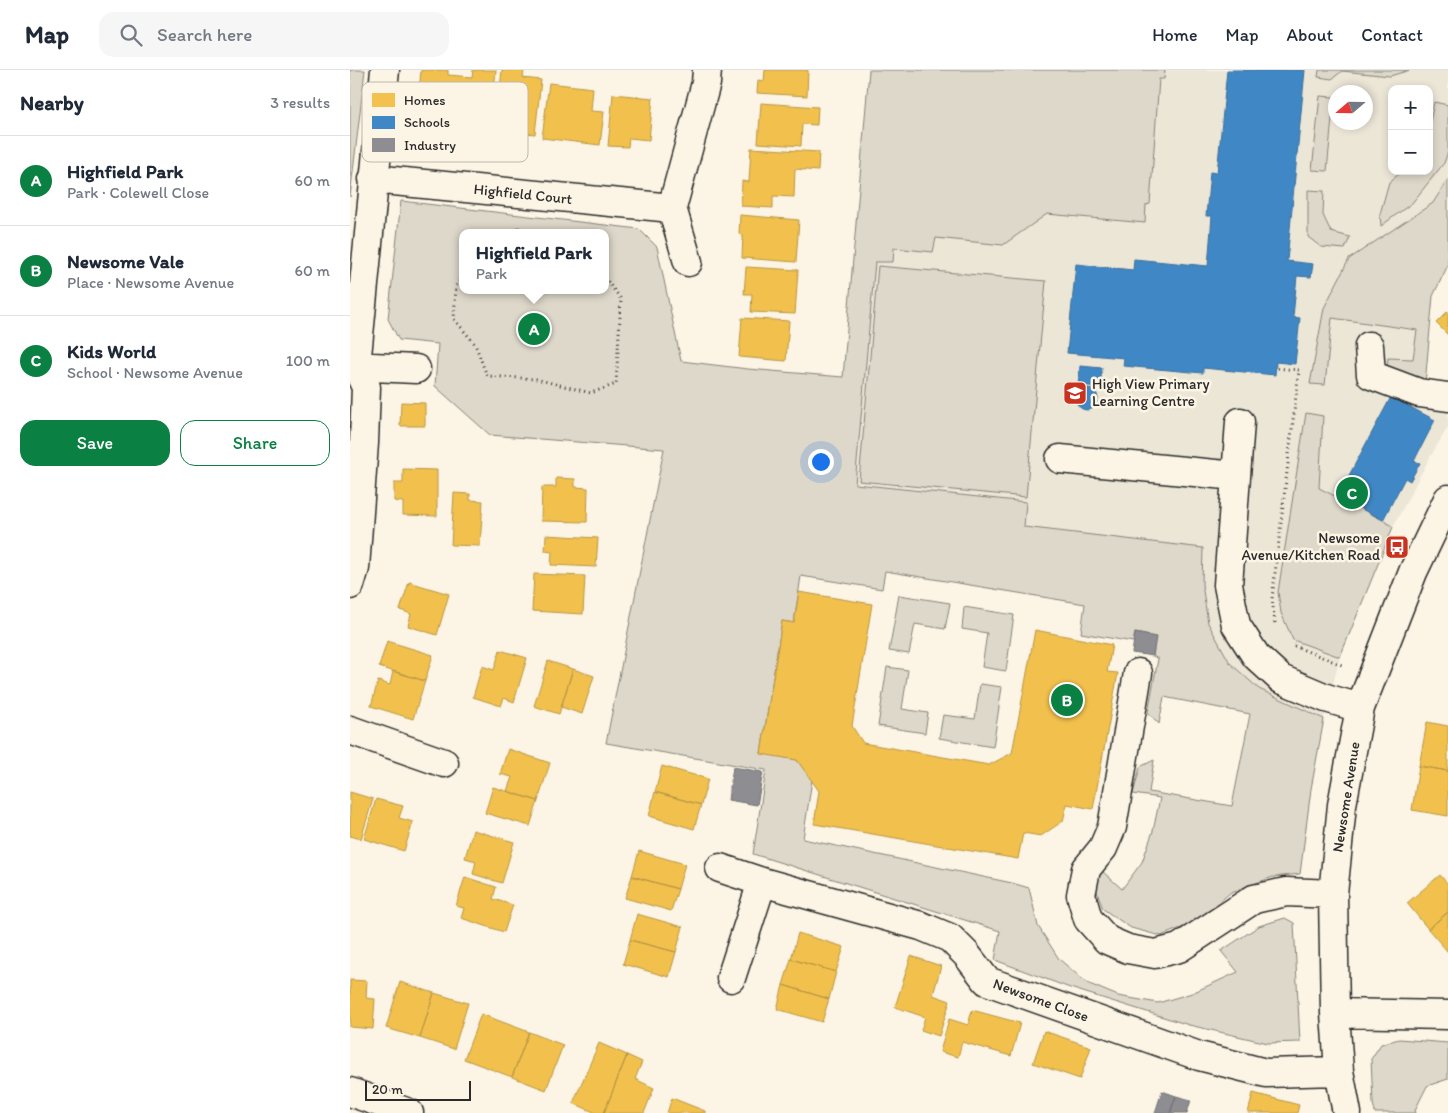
<!DOCTYPE html>
<meta charset="utf-8">
<style>
body{margin:0;font-family:Itim,sans-serif;background:#f6f6f7;color:#1f2937}
.controls{position:absolute;right:15px;top:15px;display:grid;overflow:hidden;border-radius:10px;box-shadow:0 2px 8px #0003}
.controls button{width:45px;height:45px;display:grid;place-items:center;padding:0;border:0;border-bottom:1px solid #e0e1e3;background:#fff;color:#1f2937;font:25px sans-serif}
.compass{position:absolute;left:978px;top:15px;width:45px;height:45px;border-radius:50%;background:#fff;box-shadow:0 2px 8px #0003;rotate:250deg}
.scale{position:absolute;left:15px;bottom:12px;width:106px;box-sizing:border-box;padding-left:5px;border:2px solid #2b2b2b;border-top:0;font-size:14px;line-height:18px;white-space:nowrap;color:#2b2b2b;-webkit-text-stroke:4px #fcf5e5;paint-order:stroke}
.you{position:absolute;left:470px;top:391px;width:18px;height:18px;margin:-12px;border:4px solid #fff;border-radius:50%;background:#1a73e8;box-shadow:0 0 0 8px #1a73e833}
.badge{display:grid;place-items:center;width:32px;height:32px;border-radius:50%;background:#0b8043;color:#fff;font-size:16px;font-weight:700}
.pin{position:absolute;translate:-50% -50%;border:2px solid #fff;box-shadow:0 1px 5px #0006}
.popup{position:absolute;left:109px;top:159px;width:150px;height:65px;box-sizing:border-box;display:grid;place-content:center;border-radius:10px;background:#fff;filter:drop-shadow(0 1px 4px #0005);font-size:16px;white-space:nowrap;color:#747a83}
.popup b{font-size:19px;color:#1f2937}
.popup::after{content:'';position:absolute;left:50%;top:100%;margin-left:-10px;border:10px solid transparent;border-top-color:#fff}
.list{margin:0;padding:0;list-style:none}
h2{display:flex;justify-content:space-between;align-items:center;height:65px;margin:0;padding:0 20px;font-size:21px}
h2 small{font-size:16px;font-weight:400;color:#747a83}
.list li{display:grid;grid-template-columns:32px 1fr auto;gap:15px;align-items:center;box-sizing:border-box;height:90px;padding:0 20px;border-top:1px solid #e0e1e3}
.list b{display:block;font-size:19px;white-space:nowrap}
.list p{margin:0;font-size:16px;white-space:nowrap;color:#747a83}
.list em{font-size:16px;font-style:normal;color:#747a83}
.actions{display:flex;gap:10px;padding:15px 20px}
.actions a{flex:1;padding:11px 0;border:1px solid #0b8043;border-radius:15px;text-align:center;font-size:18px;color:#0b8043}
.actions .main{background:#0b8043;color:#fff}
.icon{flex:none;width:28px;height:28px;fill:none;stroke:currentColor;stroke-width:2;stroke-linecap:round;stroke-linejoin:round}
.map{position:relative;flex:none;width:1098px;height:1043px;overflow:hidden}
header{display:flex;align-items:center;gap:30px;box-sizing:border-box;height:70px;padding:0 25px;background:#fff;border-bottom:1px solid #e0e1e3}
header strong{font-size:24px}
nav{display:flex;gap:28px;margin-inline-start:auto;font-size:18px}
.search{width:350px;height:45px;background:#f6f6f7;display:flex;align-items:center;gap:12px;box-sizing:border-box;padding:0 18px;border-radius:15px;color:#747a83;font-size:19px}
main{display:flex}
aside{flex:1;background:#fff}
.map>svg:first-child{display:block}
.built{fill:#ece6d7;fill-rule:evenodd}
.green{fill:#ded8ca;stroke:#84827a;fill-rule:evenodd}
.homes{fill:#f2c14e;stroke:#b69444}
.schools{fill:#3f88c5;stroke:#396c97}
.industry{fill:#8d8d92;stroke:#707073}
.lines{fill:none;stroke-linecap:round;stroke-linejoin:round}
.minor-casing{stroke:#2b2b2b;stroke-width:31}
.path{stroke:#2b2b2b;stroke-width:3;stroke-dasharray:1 4;stroke-linecap:butt}
.minor{stroke:#fcf5e5;stroke-width:28}
.labels{text-anchor:middle;stroke-width:5;stroke-linejoin:round;paint-order:stroke}
.street-label{font-size:15px;fill:#2b2b2b;stroke:#fcf5e5}
.poi-label{font-size:15px;fill:#2b2b2b;stroke:#fcf5e5;text-anchor:start}
.key{fill:#fcf5e5;stroke:#bdb8ad;stroke-width:1}
.key-label{font-size:14px;fill:#2b2b2b}
</style>
<header>
<strong>Map</strong>
<div class="search"><svg class="icon" aria-label="search" viewBox="0 0 24 24"><circle cx="10" cy="10" r="6"/><path d="M15 15l6 6"/></svg>Search here</div>
<nav><a>Home</a><a>Map</a><a>About</a><a>Contact</a></nav>
</header>
<main>
<aside>
<h2>Nearby<small>3 results</small></h2>
<ul class="list">
<li><span class="badge">A</span><div><b>Highfield Park</b><p>Park · Colewell Close</p></div><em>60 m</em></li>
<li><span class="badge">B</span><div><b>Newsome Vale</b><p>Place · Newsome Avenue</p></div><em>60 m</em></li>
<li><span class="badge">C</span><div><b>Kids World</b><p>School · Newsome Avenue</p></div><em>100 m</em></li>
</ul>
<div class="actions"><a class="main">Save</a><a>Share</a></div>
</aside>
<div class="map">
<svg width="1098" height="1043" viewBox="0 0 1098 1043">
<rect width="100%" height="100%" fill="#fcf5e5"/>
<filter id="ink" filterUnits="userSpaceOnUse"><feTurbulence type="fractalNoise" baseFrequency=".02" numOctaves="2"/><feDisplacementMap in="SourceGraphic" scale="10" xChannelSelector="R" yChannelSelector="G"/><feConvolveMatrix kernelMatrix="1 2 1 2 8 2 1 2 1" color-interpolation-filters="sRGB"/></filter>
<g filter="url(#ink)">
<path class="built" d="M 519,0 L 1098,0 L 1098,195 L 1083,226 L 1075,314 L 1098,317 L 1098,357 L 1079,389 L 1043,457 L 990,587 L 974,649 L 909,619 L 880,593 L 858,553 L 852,514 L 853,478 L 479,435 L 494,307 ZM 1042,19 L 1079,19 L 1079,101 L 1042,101 ZM 986,22 L 1016,22 L 1016,52 L 986,52 Z"/>
<path class="green" d="M 0,0 L 15,0 L 0,127 Z
M 519,0 L 815,0 L 814,9 L 809,9 L 800,134 L 796,135 L 795,153 L 697,144 L 653,175 L 586,168 L 583,182 L 544,178 L 543,192 L 525,192 L 505,414 L 676,432 L 674,457 L 853,478 L 852,514 L 858,553 L 880,593 L 909,619 L 974,649 L 961,719 L 950,804 L 923,807 L 881,822 L 846,852 L 811,866 L 781,858 L 753,839 L 745,816 L 751,800 L 772,819 L 792,792 L 803,761 L 810,728 L 783,724 L 790,697 L 804,690 L 799,722 L 882,736 L 900,644 L 814,627 L 809,654 L 798,642 L 808,589 L 803,586 L 805,567 L 785,563 L 783,572 L 731,563 L 735,534 L 535,501 L 532,519 L 451,506 L 444,553 L 432,551 L 411,683 L 447,690 L 462,710 L 453,769 L 662,813 L 679,818 L 688,856 L 709,889 L 737,913 L 768,926 L 808,933 L 842,923 L 888,902 L 871,881 L 909,856 L 935,848 L 944,853 L 950,972 L 918,973 L 839,955 L 720,918 L 645,890 L 650,861 L 403,784 L 416,700 L 256,673 L 314,379 L 140,365 L 85,316 L 88,274 L 49,270 L 38,249 L 51,131 L 289,159 L 307,177 L 331,291 L 398,299 L 493,307 ZM 113,163 L 255,163 L 255,220 L 113,220 Z
M 969,0 L 1060,0 L 1040,6 L 992,1 L 982,9 L 968,7 Z
M 970,26 L 984,27 L 977,101 L 962,100 Z
M 1084,32 L 1098,35 L 1098,82 L 1094,93 L 1062,133 L 1031,156 L 1030,144 L 1039,112 L 1053,101 L 1079,101 L 1079,57 Z
M 1098,109 L 1098,195 L 1083,226 L 1075,314 L 1037,299 L 1038,288 L 1063,289 L 1067,260 L 982,248 L 975,315 L 960,314 L 974,238 L 999,189 L 1083,133 Z
M 958,120 L 974,121 L 973,145 L 981,162 L 1000,167 L 995,179 L 971,177 L 958,167 Z
M 528,196 L 696,211 L 676,427 L 509,411 Z
M 956,343 L 973,346 L 969,418 L 1033,450 L 1043,457 L 990,587 L 943,570 L 931,543 L 928,522 Z
M 549,525 L 600,533 L 595,559 L 565,554 L 559,584 L 539,581 Z
M 614,537 L 664,545 L 656,601 L 632,597 L 637,563 L 612,559 Z
M 537,597 L 558,600 L 552,639 L 578,643 L 575,663 L 528,656 Z
M 630,614 L 652,617 L 643,677 L 589,668 L 593,645 L 625,649 Z
M 1049,969 L 1098,973 L 1098,1009 L 1077,1016 L 1065,1040 L 1066,1043 L 1025,1043 L 1023,1033 L 1021,989 L 1031,974 Z"/>
<path class="homes" d="M 71,0 L 98,0 L 98,5 L 122,7 L 123,0 L 146,0 L 140,60 L 112,57 L 112,61 L 82,58 L 85,24 L 69,22 Z
M 152,0 L 174,0 L 173,8 L 191,10 L 185,64 L 165,62 L 165,57 L 146,55 Z
M 415,0 L 458,0 L 457,26 L 407,23 L 408,10 L 414,11 Z
M 199,13 L 243,18 L 241,41 L 254,42 L 250,75 L 192,68 Z
M 263,24 L 303,28 L 299,70 L 279,68 L 278,77 L 258,76 Z
M 411,33 L 468,37 L 467,55 L 452,54 L 451,76 L 408,73 Z
M 401,78 L 469,82 L 468,101 L 445,99 L 444,127 L 423,126 L 423,138 L 391,136 L 392,111 L 399,112 Z
M 390,145 L 449,150 L 446,192 L 392,188 L 393,165 L 389,164 Z
M 396,197 L 448,200 L 445,244 L 401,242 L 402,224 L 394,224 Z
M 1098,241 L 1098,265 L 1086,253 Z
M 392,248 L 439,251 L 436,291 L 389,287 Z
M 51,332 L 75,333 L 75,356 L 50,356 Z
M 53,399 L 87,400 L 87,446 L 53,445 L 53,432 L 44,431 L 44,413 L 53,413 Z
M 206,408 L 225,409 L 225,417 L 238,418 L 237,452 L 191,451 L 192,417 L 206,417 Z
M 104,423 L 120,424 L 120,430 L 133,431 L 130,476 L 101,475 Z
M 196,465 L 248,468 L 246,497 L 201,495 L 202,482 L 195,481 Z
M 184,504 L 235,506 L 233,544 L 182,541 Z
M 59,512 L 99,524 L 87,565 L 58,556 L 61,544 L 50,540 Z
M 449,522 L 522,534 L 502,656 L 513,673 L 639,695 L 662,683 L 685,560 L 762,575 L 757,602 L 768,603 L 743,739 L 717,734 L 713,751 L 691,766 L 673,763 L 668,789 L 464,754 L 469,721 L 447,690 L 411,684 L 432,551 L 444,553 Z
M 37,571 L 83,585 L 75,611 L 29,597 Z
M 150,580 L 177,588 L 164,632 L 154,628 L 151,636 L 123,627 L 132,596 L 144,600 Z
M 198,591 L 223,599 L 209,644 L 184,636 Z
M 223,599 L 244,606 L 232,644 L 211,637 Z
M 43,601 L 75,611 L 63,649 L 21,636 L 28,611 L 40,615 Z
M 1077,652 L 1098,656 L 1098,701 L 1069,696 Z
M 158,679 L 200,693 L 188,731 L 157,721 L 162,707 L 150,704 Z
M 312,696 L 358,709 L 351,735 L 305,722 Z
M 1069,696 L 1098,701 L 1098,746 L 1062,740 Z
M 143,717 L 188,731 L 180,756 L 135,743 Z
M 0,722 L 23,729 L 11,769 L 0,766 Z
M 305,722 L 351,735 L 344,759 L 299,746 Z
M 26,729 L 53,736 L 49,748 L 63,752 L 54,781 L 14,769 Z
M 123,760 L 164,772 L 152,813 L 123,804 L 126,791 L 115,788 Z
M 289,781 L 335,794 L 328,819 L 282,806 Z
M 1090,805 L 1098,814 L 1098,842 L 1078,859 L 1057,833 Z
M 282,806 L 328,819 L 321,841 L 275,828 Z
M 115,807 L 146,817 L 143,829 L 163,835 L 154,862 L 111,848 L 114,838 L 106,836 Z
M 1098,842 L 1098,882 L 1078,859 Z
M 287,844 L 333,857 L 326,882 L 280,870 Z
M 448,863 L 494,877 L 486,902 L 441,889 Z
M 280,870 L 326,882 L 319,907 L 273,894 Z
M 561,886 L 591,896 L 583,925 L 600,931 L 589,966 L 571,960 L 575,947 L 545,937 Z
M 441,889 L 486,902 L 479,929 L 433,915 Z
M 0,910 L 17,911 L 16,928 L 25,929 L 23,959 L 0,957 Z
M 50,912 L 84,923 L 70,968 L 36,958 Z
M 433,915 L 479,929 L 472,952 L 427,939 Z
M 84,923 L 118,933 L 104,979 L 70,968 Z
M 622,940 L 670,953 L 661,986 L 612,972 L 608,987 L 590,982 L 599,949 L 618,955 Z
M 131,944 L 179,962 L 162,1007 L 114,989 Z
M 694,961 L 741,977 L 730,1009 L 683,993 Z
M 179,962 L 213,975 L 196,1020 L 162,1007 Z
M 249,973 L 277,985 L 254,1043 L 246,1043 L 223,1033 Z
M 277,985 L 292,992 L 285,1009 L 304,1018 L 294,1043 L 254,1043 Z
M 903,1023 L 949,1035 L 947,1043 L 898,1043 Z
M 322,1028 L 355,1041 L 355,1043 L 317,1043 Z"/>
<path class="schools" d="M 877,0 L 955,0 L 937,191 L 963,194 L 961,207 L 947,206 L 943,247 L 950,248 L 945,294 L 926,292 L 925,305 L 853,298 L 853,303 L 773,296 L 774,288 L 717,283 L 726,194 L 783,200 L 784,189 L 858,196 L 862,146 L 856,146 L 860,102 L 867,103 Z
M 730,296 L 752,298 L 750,317 L 728,315 Z
M726 329a11 11 0 1 1 22 0a11 11 0 1 1-22 0Z
M 1041,327 L 1085,350 L 1064,391 L 1070,393 L 1060,411 L 1055,408 L 1033,450 L 988,426 Z"/>
<path class="industry" d="M 785,563 L 806,567 L 803,586 L 782,583 Z
M 383,697 L 413,702 L 407,735 L 378,730 Z
M 812,1021 L 826,1026 L 820,1043 L 805,1043 Z
M 826,1026 L 841,1030 L 837,1043 L 820,1043 Z"/>
<g class="lines">
<g class="minor-casing">
<path id="minor" d="M 23,109 L 322,138 L 356,13 L 357,0
M 322,138 L 338,192
M 1019,276 L 1021,305 L 1069,323 L 1098,327
M 0,296 L 66,299
M 6,296 L 35,0
M 890,352 L 878,515 L 886,555 L 906,586 L 931,609 L 976,628 L 1010,638
M 710,389 L 886,406
M 0,515 L 5,498 L 14,373 L 16,317 L 6,296
M 788,603 L 762,757 L 753,778 L 736,799 L 731,825 L 738,849 L 757,870 L 778,879 L 805,884 L 829,878 L 904,829 L 936,822 L 983,824
M 0,660 L 94,693
M 370,798 L 412,812 L 571,856 L 600,868 L 616,884 L 637,911 L 849,986 L 916,1003 L 989,1001
M 381,908 L 412,812
M 985,943 L 1098,945
M 0,1022 L 59,1043
M 997,1043 L 989,1001 L 985,943 L 983,824 L 992,735 L 1010,638 L 1063,502 L 1098,429"/>
</g>
<path class="path" d="M 168,163 L 169,154
M 113,207 L 106,216 L 104,249 L 125,274 L 137,306 L 186,309 L 241,323 L 266,314 L 271,229 L 255,208
M 925,553 L 922,529 L 949,300 L 925,298
M 944,576 L 992,595"/>
<use href="#minor" class="minor"/>
</g>
</g>
<defs>
<g id="school-square" transform="scale(1.25)"><rect x="-9" y="-9" width="18" height="18" rx="4" fill="#c8321e" stroke="#fcf5e5"/><path d="M0-5L7-2L0 1L-7-2ZM-4 1L0 2.5L4 1V4Q0 6-4 4Z" fill="#fff"/></g>
<g id="bus-square" transform="scale(1.25)"><rect x="-9" y="-9" width="18" height="18" rx="4" fill="#c8321e" stroke="#fcf5e5"/><path d="M-5-6H5V4H4V6H2V4H-2V6H-4V4H-5ZM-3.5-4V0h7V-4ZM-3.5 1.2v1.5H-2V1.2ZM2 1.2v1.5H3.5V1.2Z" fill="#fff"/></g>
</defs>
<g fill-rule="evenodd">
<use href="#school-square" x="725" y="323"/>
<use href="#bus-square" x="1047" y="477"/>
</g>
<g class="labels">
<g class="street-label">
<text transform="translate(173 124) rotate(6)" y="5">Highfield Court</text>
<text transform="translate(996 727) rotate(-81)" y="5">Newsome Avenue</text>
<text transform="translate(691 930) rotate(20)" y="5">Newsome Close</text>
</g>
<g class="poi-label">
<text x="742" y="319">High View Primary<tspan x="742" dy="17">Learning Centre</tspan></text>
<text x="1030" y="473" text-anchor="end">Newsome<tspan x="1030" dy="17">Avenue/Kitchen Road</tspan></text>
</g>
</g>
<rect x="12" y="12" width="166" height="80" rx="8" class="key"/>
<rect x="22" y="23" width="23" height="14" fill="#f2c14e"/>
<rect x="22" y="46" width="23" height="13" fill="#3f88c5"/>
<rect x="22" y="68" width="23" height="14" fill="#8d8d92"/>
<g class="key-label">
<text x="54" y="35">Homes</text>
<text x="54" y="57">Schools</text>
<text x="54" y="80">Industry</text>
</g>
</svg>
<div class="controls">
<button>+</button>
<button>−</button>
</div>
<svg class="compass" viewBox="-18 -18 36 36"><path d="M0-13l5 13h-10z" fill="#e53935"/><path d="M0 13l5-13h-10z" fill="#747a83"/></svg>
<div class="scale">20 m</div>
<div class="you"></div>
<div class="pin badge" style="left:184px;top:259px">A</div>
<div class="popup"><b>Highfield Park</b>Park</div>
<div class="pin badge" style="left:717px;top:630px">B</div>
<div class="pin badge" style="left:1002px;top:423px">C</div>
</div>
</main>
